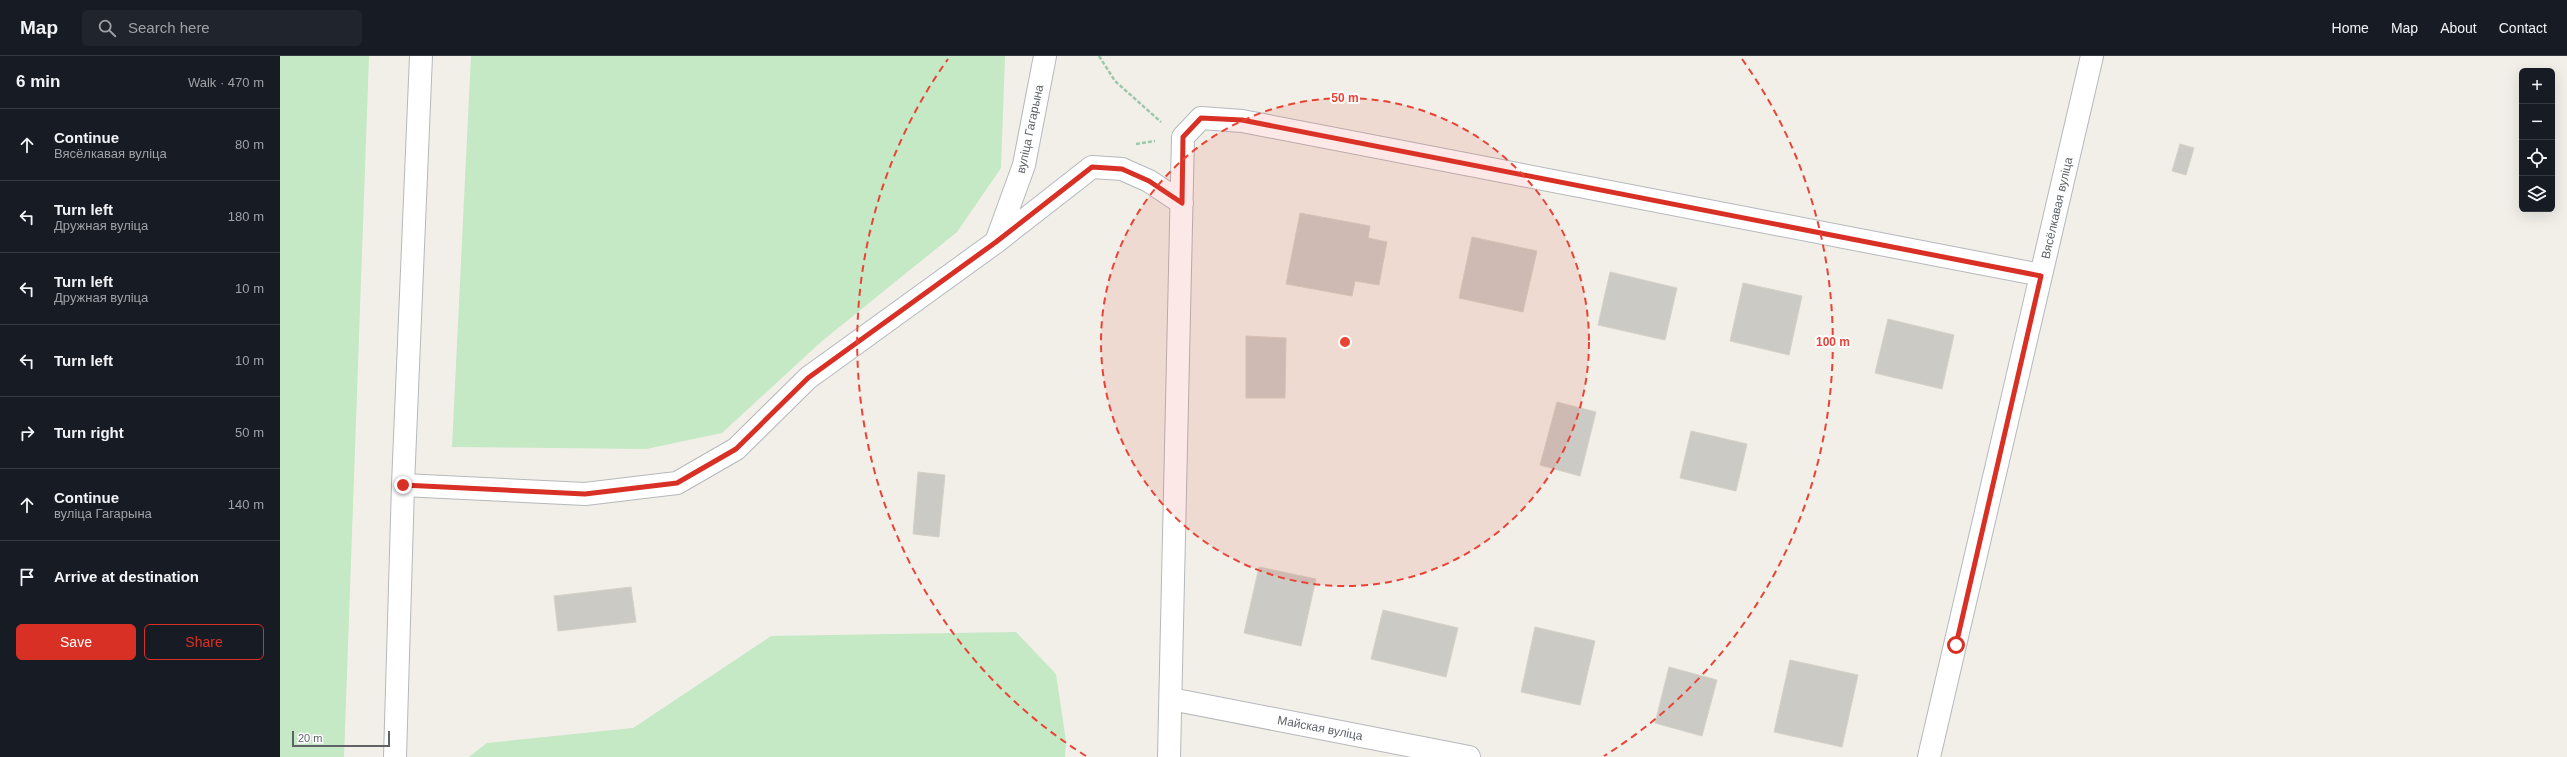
<!DOCTYPE html>
<meta charset="utf-8">
<style>
body{margin:0;font-family:Helvetica,sans-serif;background:#20242c;color:#f1f3f6}
.controls{position:absolute;right:12px;top:12px;display:grid;overflow:hidden;border-radius:6px;box-shadow:0 4px 16px #0002}
.controls button{width:36px;height:36px;display:grid;place-items:center;padding:0;border:0;border-bottom:1px solid #363941;background:#171b24;color:#f1f3f6;font:20px sans-serif}
.scale{position:absolute;left:12px;bottom:10px;width:98px;box-sizing:border-box;padding-left:4px;border:2px solid #5f6368;border-top:0;font-size:11px;line-height:14px;white-space:nowrap;color:#5f6368;-webkit-text-stroke:3px #fff;paint-order:stroke}
.stop{position:absolute;width:12px;height:12px;margin:-9px;border:3px solid #d93025;border-radius:50%;background:#fff}
.stop.end{background:#d93025;border-color:#fff;box-shadow:0 1px 4px #0008}
.list{margin:0;padding:0;list-style:none}
h2{display:flex;justify-content:space-between;align-items:center;height:52px;margin:0;padding:0 16px;font-size:17px}
h2 small{font-size:13px;font-weight:400;color:#9ea1a6}
.list li{display:grid;grid-template-columns:26px 1fr auto;gap:12px;align-items:center;box-sizing:border-box;height:72px;padding:0 16px;border-top:1px solid #363941}
.list b{display:block;font-size:15px;white-space:nowrap}
.list p{margin:0;font-size:13px;white-space:nowrap;color:#9ea1a6}
.list em{font-size:13px;font-style:normal;color:#9ea1a6}
.actions{display:flex;gap:8px;padding:12px 16px}
.actions a{flex:1;padding:9px 0;border:1px solid #d93025;border-radius:6px;text-align:center;font-size:14px;color:#d93025}
.actions .main{background:#d93025;color:#fff}
.icon{flex:none;width:22px;height:22px;fill:none;stroke:currentColor;stroke-width:2;stroke-linecap:round;stroke-linejoin:round}
.map{position:relative;flex:none;width:2287px;height:701px;overflow:hidden}
header{display:flex;align-items:center;gap:24px;box-sizing:border-box;height:56px;padding:0 20px;background:#171b24;border-bottom:1px solid #363941}
header strong{font-size:19px}
nav{display:flex;gap:22px;margin-inline-start:auto;font-size:14px}
.search{width:280px;height:36px;background:#20242c;display:flex;align-items:center;gap:10px;box-sizing:border-box;padding:0 14px;border-radius:6px;color:#9ea1a6;font-size:15px}
main{display:flex}
aside{flex:1;background:#171b24}
.map>svg:first-child{display:block}
.green{fill:#c5e8c5}
.building{fill:#cccac5;stroke:#d6d1c6}
.lines{fill:none;stroke-linecap:round;stroke-linejoin:round}
.minor-casing{stroke:#b5b8bc;stroke-width:24}
.tertiary-casing{stroke:#b5b8bc;stroke-width:24}
.path{stroke:#9cc7a9;stroke-width:2.5;stroke-dasharray:4 2;stroke-linecap:butt}
.minor{stroke:#fff;stroke-width:22}
.tertiary{stroke:#fff;stroke-width:22}
.route{stroke:#d93025;stroke-width:5}
.ring{fill:none;stroke:#ea4335;stroke-width:2;stroke-dasharray:7 5}
.labels{text-anchor:middle;stroke-width:4;stroke-linejoin:round;paint-order:stroke}
.street-label{font-size:12px;fill:#5f6368;stroke:#fff}
.centre{fill:#ea4335;stroke:#fff;stroke-width:2}
.ring-label{font-size:12px;text-anchor:middle;font-weight:bold;fill:#ea4335;stroke:#fff;stroke-width:4;stroke-linejoin:round;paint-order:stroke}
</style>
<header>
<strong>Map</strong>
<div class="search"><svg class="icon" aria-label="search" viewBox="0 0 24 24"><circle cx="10" cy="10" r="6"/><path d="M15 15l6 6"/></svg>Search here</div>
<nav><a>Home</a><a>Map</a><a>About</a><a>Contact</a></nav>
</header>
<main>
<aside>
<h2>6 min<small>Walk · 470 m</small></h2>
<ul class="list">
<li><svg class="icon" aria-label="ahead" viewBox="0 0 24 24"><path d="M12 20V5M6 11l6-6 6 6"/></svg><div><b>Continue</b><p>Вясёлкавая вуліца</p></div><em>80 m</em></li>
<li><svg class="icon" aria-label="left" viewBox="0 0 24 24"><path d="M17 20v-9H6M10 6l-5 5 5 5"/></svg><div><b>Turn left</b><p>Дружная вуліца</p></div><em>180 m</em></li>
<li><svg class="icon" aria-label="left" viewBox="0 0 24 24"><path d="M17 20v-9H6M10 6l-5 5 5 5"/></svg><div><b>Turn left</b><p>Дружная вуліца</p></div><em>10 m</em></li>
<li><svg class="icon" aria-label="left" viewBox="0 0 24 24"><path d="M17 20v-9H6M10 6l-5 5 5 5"/></svg><div><b>Turn left</b></div><em>10 m</em></li>
<li><svg class="icon" aria-label="right" viewBox="0 0 24 24"><path d="M7 20v-9h11M14 6l5 5-5 5"/></svg><div><b>Turn right</b></div><em>50 m</em></li>
<li><svg class="icon" aria-label="ahead" viewBox="0 0 24 24"><path d="M12 20V5M6 11l6-6 6 6"/></svg><div><b>Continue</b><p>вуліца Гагарына</p></div><em>140 m</em></li>
<li><svg class="icon" aria-label="arrive" viewBox="0 0 24 24"><path d="M6 21V4h12l-3 4 3 4H6"/></svg><div><b>Arrive at destination</b></div></li>
</ul>
<div class="actions"><a class="main">Save</a><a>Share</a></div>
</aside>
<div class="map">
<svg width="2287" height="701" viewBox="0 0 2287 701">
<rect width="100%" height="100%" fill="#f1efe8"/>
<path class="green" d="M 0,0 L 89,0 L 64,701 L 0,701 Z
M 191,0 L 725,0 L 721,112 L 677,176 L 542,285 L 442,377 L 366,393 L 172,391 Z
M 736,576 L 776,618 L 786,685 L 785,701 L 189,701 L 207,687 L 353,672 L 491,580 Z"/>
<path class="building" d="M 1900,88 L 1914,92 L 1906,119 L 1892,115 Z
M 1020,157 L 1090,170 L 1088,182 L 1107,186 L 1099,229 L 1075,225 L 1072,240 L 1006,228 Z
M 1192,181 L 1257,195 L 1243,256 L 1179,242 Z
M 1330,216 L 1397,232 L 1385,284 L 1318,269 Z
M 1463,227 L 1522,240 L 1509,299 L 1450,285 Z
M 1608,263 L 1674,279 L 1662,333 L 1595,317 Z
M 966,280 L 1006,282 L 1005,342 L 966,342 Z
M 1277,346 L 1316,356 L 1300,420 L 1260,409 Z
M 1411,375 L 1467,388 L 1456,435 L 1400,422 Z
M 638,416 L 665,419 L 659,481 L 633,478 Z
M 979,511 L 1036,523 L 1021,590 L 964,577 Z
M 351,531 L 356,566 L 278,575 L 274,540 Z
M 1103,554 L 1178,572 L 1166,621 L 1091,603 Z
M 1255,571 L 1315,585 L 1300,649 L 1241,636 Z
M 1510,604 L 1578,619 L 1562,691 L 1494,676 Z
M 1389,611 L 1437,624 L 1422,680 L 1375,667 Z"/>
<g class="lines">
<g class="minor-casing">
<path id="minor" d="M 716,186 L 812,111 L 842,113 L 869,125 L 902,147
M 123,429 L 305,438 L 397,427 L 456,393 L 528,322 L 716,186 L 744,109 L 765,0
M 891,643 L 1189,701
M 889,701 L 903,81 L 921,62 L 962,65 L 1761,219
M 1649,701 L 1812,0"/>
</g>
<g class="tertiary-casing">
<path id="tertiary" d="M 115,701 L 123,429 L 141,0"/>
</g>
<path class="path" d="M 819,0 L 835,25 L 881,66
M 856,88 L 875,85"/>
<use href="#minor" class="minor"/>
<use href="#tertiary" class="tertiary"/>
</g>
<g class="lines">
<path class="route" d="M 123,429 L 305,438 L 397,427 L 456,393 L 528,322 L 716,186 L 812,111 L 842,113 L 869,125 L 902,147 L 903,81 L 921,62 L 962,64 L 1761,220 L 1676,589"/>
</g>
<circle cx="1065" cy="286" r="244" fill="#ea4335" fill-opacity=".12"/>
<g class="ring">
<circle cx="1065" cy="286" r="244"/>
<path d="M806 700A488 488 0 0 1 668 3M1462 3A488 488 0 0 1 1324 700"/>
</g>
<g class="labels">
<g class="street-label">
<text transform="translate(750 73) rotate(-78)" y="4">вуліца Гагарына</text>
<text transform="translate(1777 152) rotate(-77)" y="4">Вясёлкавая вуліца</text>
<text transform="translate(1040 672) rotate(11)" y="4">Майская вуліца</text>
</g>
</g>
<circle cx="1065" cy="286" r="6" class="centre"/>
<g class="ring-label">
<text x="1065" y="46">50 m</text>
<text x="1553" y="290">100 m</text>
</g>
</svg>
<div class="controls">
<button>+</button>
<button>−</button>
<button><svg class="icon" aria-label="locate" viewBox="0 0 24 24"><circle cx="12" cy="12" r="6"/><path d="M12 2v4M12 18v4M2 12h4M18 12h4"/></svg></button>
<button><svg class="icon" aria-label="layers" viewBox="0 0 24 24"><path d="M12 4l9 5-9 5-9-5zM3 14l9 5 9-5"/></svg></button>
</div>
<div class="scale">20 m</div>
<div class="stop" style="left:1676px;top:589px"></div>
<div class="stop end" style="left:123px;top:429px"></div>
</div>
</main>
